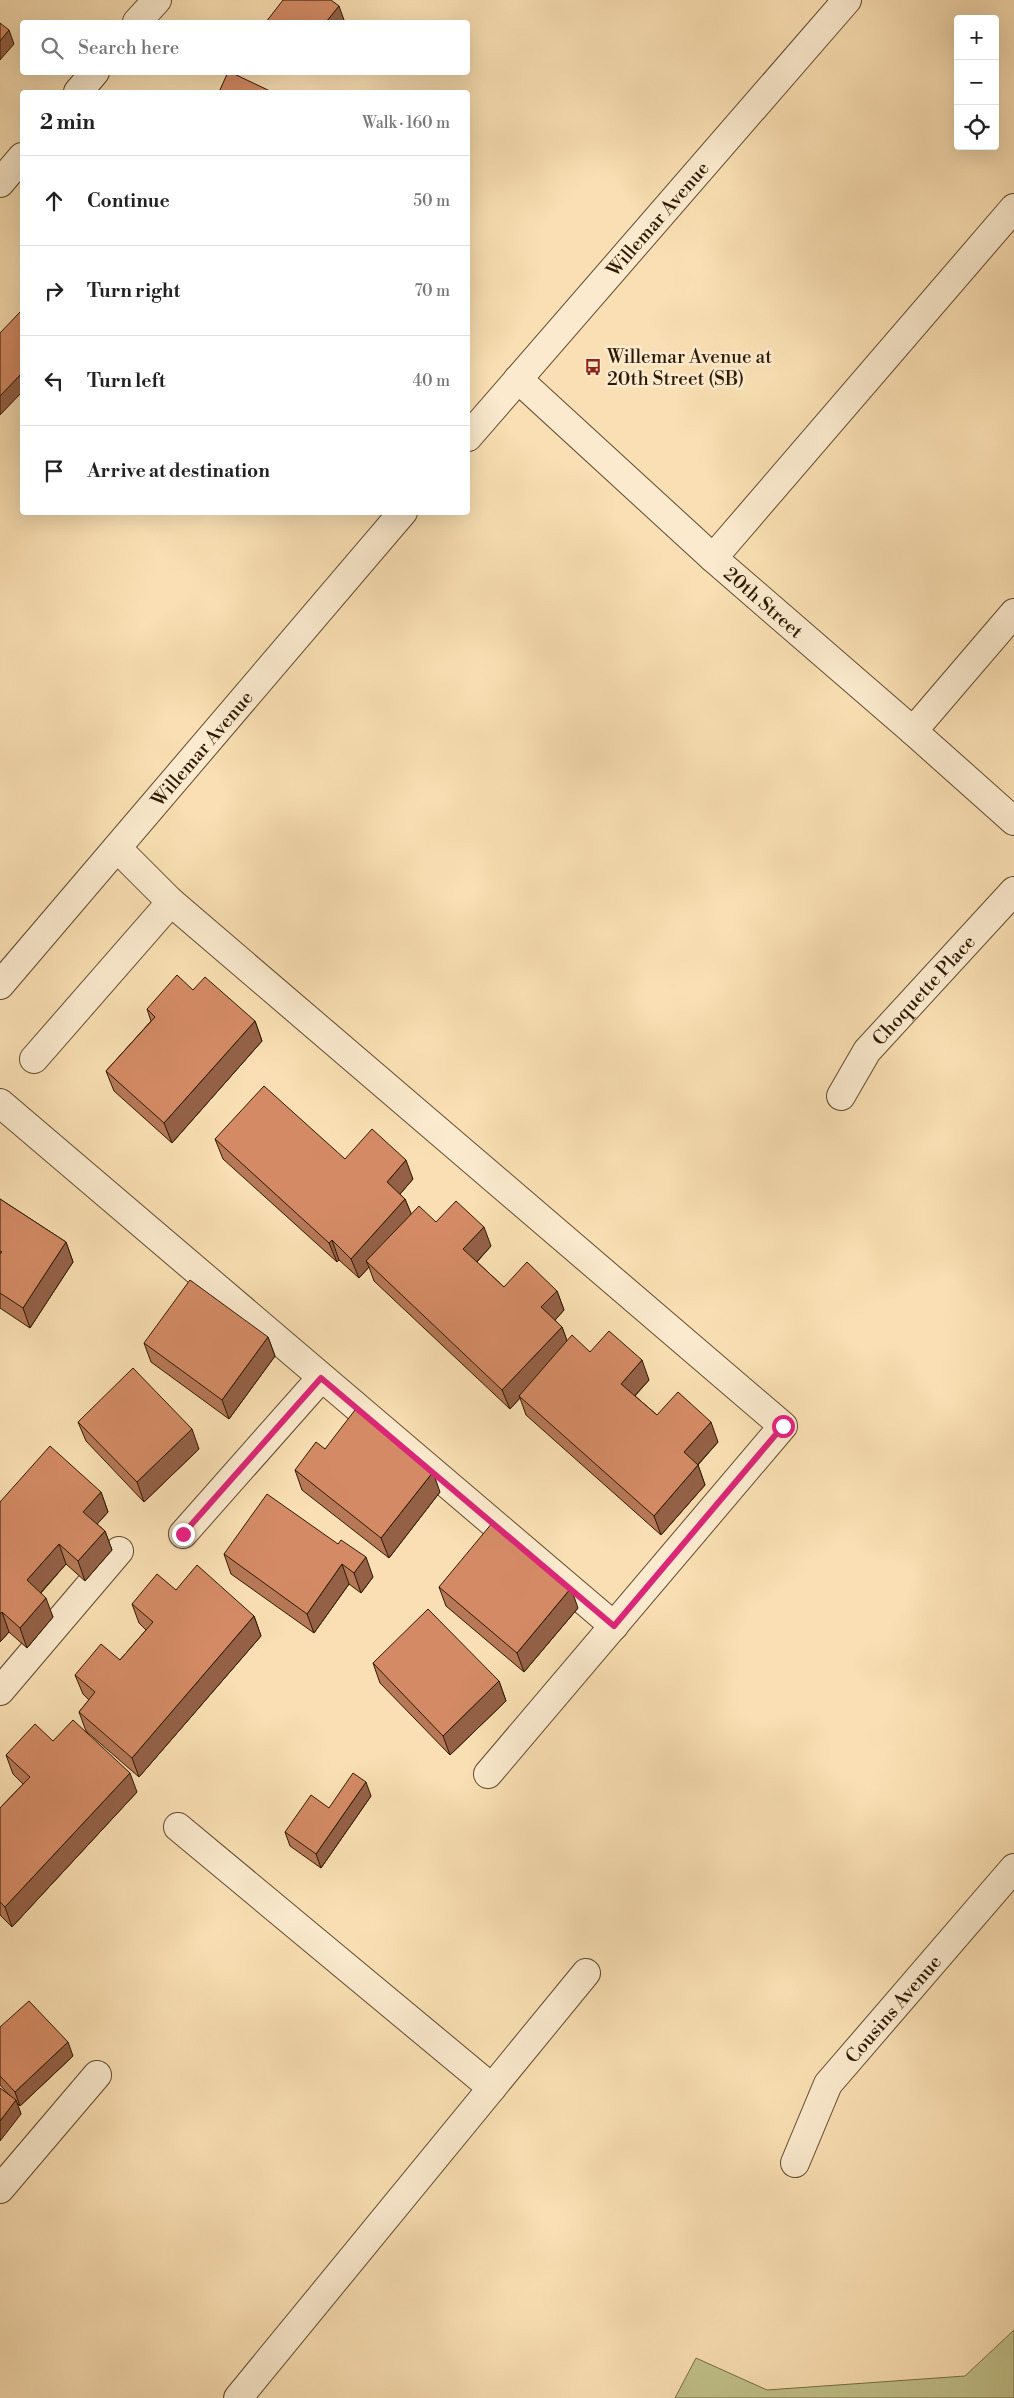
<!DOCTYPE html>
<meta charset="utf-8">
<style>
body{margin:0;font-family:"Libre Bodoni",serif;background:#f6f6f6;color:#222}
.controls{position:absolute;right:15px;top:15px;display:grid;overflow:hidden;border-radius:5px;box-shadow:0 5px 20px #0002}
.controls button{width:45px;height:45px;display:grid;place-items:center;padding:0;border:0;border-bottom:1px solid #e0e0e0;background:#fff;color:#222;font:25px sans-serif}
.stop{position:absolute;width:15px;height:15px;margin:-11px;border:4px solid #db2777;border-radius:50%;background:#fff}
.stop.end{background:#db2777;border-color:#fff;box-shadow:0 1px 5px #0008}
.list{margin:0;padding:0;list-style:none}
h2{display:flex;justify-content:space-between;align-items:center;height:65px;margin:0;padding:0 20px;font-size:21px}
h2 small{font-size:16px;font-weight:400;color:#767676}
.list li{display:grid;grid-template-columns:32px 1fr auto;gap:15px;align-items:center;box-sizing:border-box;height:90px;padding:0 20px;border-top:1px solid #e0e0e0}
.list b{display:block;font-size:19px;white-space:nowrap}
.list em{font-size:16px;font-style:normal;color:#767676}
.icon{flex:none;width:28px;height:28px;fill:none;stroke:currentColor;stroke-width:2;stroke-linecap:round;stroke-linejoin:round}
.map{position:relative;flex:none;width:1014px;height:2398px;overflow:hidden}
.search{position:absolute;background:#fff;box-shadow:0 5px 20px #0002;left:20px;top:20px;width:450px;height:55px;display:flex;align-items:center;gap:12px;box-sizing:border-box;padding:0 18px;border-radius:5px;color:#767676;font-size:19px}
.panel{position:absolute;background:#fff;box-shadow:0 5px 20px #0002;left:20px;top:90px;width:450px;height:425px;border-radius:5px}
.map>svg:first-child{display:block}
.green{fill:#c1c18a;stroke:#786d45}
.lines{fill:none;stroke-linecap:round;stroke-linejoin:round}
.minor-casing{stroke:#614a2d;stroke-width:30}
.minor{stroke:#fbeace;stroke-width:28}
.wall{fill:#b67857;stroke:#2e1900}
.shaded-wall{fill:#946147;stroke:#2e1900}
.building{fill:#d48b65;stroke:#2e1900}
.route{stroke:#db2777;stroke-width:6}
.labels{text-anchor:middle;stroke-width:5;stroke-linejoin:round;paint-order:stroke}
.street-label{font-size:19px;fill:#2e1900;stroke:#fbeace}
.poi-label{font-size:19px;fill:#2e1900;stroke:#fbeace;text-anchor:start}
</style>
<div class="map">
<svg width="1014" height="2398" viewBox="0 0 1014 2398">
<rect width="100%" height="100%" fill="#f9dfb3"/>
<filter id="stains"><feTurbulence type="fractalNoise" baseFrequency=".004" numOctaves="4"/><feColorMatrix values="0 0 0 0 .2 0 0 0 0 .09 0 0 0 0 .02 0 0 0 .5 -.17"/></filter>
<radialGradient id="worn" r=".72"><stop offset=".6" stop-color="#630" stop-opacity="0"/><stop offset="1" stop-color="#630" stop-opacity=".3"/></radialGradient>
<path class="green" d="M 1014,2330 L 1014,2398 L 675,2398 L 696,2358 L 767,2390 L 965,2376 Z"/>
<g class="lines">
<g class="minor-casing">
<g id="minor">
<path d="M 137,22 L 157,0"/>
<path d="M 78,92 L 95,72"/>
<path d="M 0,183 L 22,157"/>
<path id="s1" d="M 518,379 L 713,558 L 913,731 L 1014,821"/>
<path id="s2" d="M 468,437 L 847,0"/>
<path d="M 713,558 L 1014,208"/>
<path d="M 913,731 L 1014,613"/>
<path d="M 117,848 L 171,902 L 783,1426 L 488,1774"/>
<path id="s3" d="M 0,985 L 403,512"/>
<path d="M 34,1059 L 171,902"/>
<path id="s4" d="M 841,1096 L 867,1051 L 1014,891"/>
<path d="M 0,1103 L 614,1626"/>
<path d="M 183,1534 L 321,1378"/>
<path d="M 0,1691 L 119,1551"/>
<path d="M 178,1827 L 492,2088"/>
<path id="s5" d="M 795,2163 L 828,2084 L 1014,1868"/>
<path d="M 0,2189 L 97,2075"/>
<path d="M 238,2398 L 586,1973"/>
</g>
</g>
<use href="#minor" class="minor"/>
</g>
<path class="wall" d="M 193,990 L 255,1021 L 262,1041 L 172,1143 L 114,1091 L 106,1071 L 151,1021 L 147,1009 Z
M 215,1139 L 345,1159 L 413,1179 L 400,1194 L 405,1199 L 411,1214 L 436,1222 L 491,1246 L 477,1262 L 504,1287 L 557,1291 L 564,1310 L 555,1320 L 562,1327 L 567,1341 L 649,1380 L 635,1396 L 657,1415 L 718,1442 L 698,1465 L 705,1485 L 661,1535 L 526,1415 L 520,1398 L 510,1409 L 374,1281 L 369,1267 L 359,1278 L 339,1260 L 337,1262 L 223,1159 Z
M 0,1199 L 66,1242 L 73,1262 L 30,1328 L 0,1308 Z
M 268,1337 L 275,1356 L 229,1419 L 151,1362 L 144,1343 Z
M 78,1422 L 199,1449 L 144,1502 L 86,1441 Z
M 325,1449 L 440,1492 L 389,1558 L 302,1490 L 295,1470 Z
M 101,1492 L 108,1512 L 97,1524 L 105,1531 L 112,1550 L 85,1581 L 66,1564 L 41,1593 L 53,1617 L 27,1648 L 9,1632 L 0,1642 L 0,1502 Z
M 338,1544 L 373,1577 L 361,1593 L 349,1584 L 314,1633 L 231,1574 L 224,1554 Z
M 439,1587 L 578,1608 L 524,1672 L 446,1606 Z
M 176,1590 L 254,1616 L 261,1636 L 139,1777 L 86,1731 L 79,1712 L 89,1700 L 83,1694 L 75,1675 L 120,1660 L 146,1630 L 139,1623 L 132,1604 Z
M 373,1663 L 499,1681 L 506,1701 L 450,1755 L 380,1683 Z
M 53,1741 L 137,1792 L 12,1927 L 0,1915 L 0,1808 L 23,1784 L 13,1774 L 6,1755 Z
M 371,1796 L 321,1868 L 290,1846 L 285,1832 L 329,1808 Z
M 0,2027 L 73,2056 L 20,2106 L 17,2103 L 21,2114 L 10,2096 L 0,2085 Z"/>
<path class="shaded-wall" d="M 339,6 L 344,20 L 342,22 L 326,22 Z
M 9,30 L 14,44 L 0,60 L 0,41 Z
M 22,373 L 22,392 L 0,415 L 0,396 Z
M 255,1021 L 262,1041 L 172,1143 L 164,1123 Z
M 406,1160 L 413,1179 L 394,1201 L 387,1182 Z
M 405,1199 L 413,1218 L 366,1261 L 369,1267 L 359,1278 L 351,1259 Z
M 484,1227 L 491,1246 L 470,1269 L 463,1249 Z
M 332,1240 L 339,1260 L 337,1262 L 329,1243 Z
M 66,1242 L 73,1262 L 30,1328 L 23,1308 Z
M 557,1291 L 564,1310 L 549,1327 L 541,1307 Z
M 562,1327 L 569,1346 L 519,1396 L 520,1398 L 510,1409 L 502,1390 Z
M 268,1337 L 275,1356 L 229,1419 L 222,1400 Z
M 642,1360 L 649,1380 L 628,1403 L 621,1384 Z
M 711,1422 L 718,1442 L 691,1472 L 684,1452 Z
M 192,1429 L 199,1449 L 144,1502 L 137,1482 Z
M 698,1465 L 705,1485 L 661,1535 L 654,1516 Z
M 433,1472 L 440,1492 L 389,1558 L 381,1538 Z
M 101,1492 L 108,1512 L 91,1531 L 83,1512 Z
M 105,1531 L 112,1550 L 85,1581 L 78,1561 Z
M 59,1544 L 66,1564 L 34,1600 L 27,1580 Z
M 366,1557 L 373,1577 L 361,1593 L 354,1573 Z
M 342,1564 L 349,1584 L 314,1633 L 307,1614 Z
M 571,1588 L 578,1608 L 524,1672 L 517,1653 Z
M 46,1598 L 53,1617 L 27,1648 L 20,1628 Z
M 2,1612 L 9,1632 L 0,1642 L 0,1614 Z
M 254,1616 L 261,1636 L 139,1777 L 132,1758 Z
M 499,1681 L 506,1701 L 450,1755 L 443,1736 Z
M 130,1773 L 137,1792 L 12,1927 L 5,1907 Z
M 366,1782 L 371,1796 L 321,1868 L 316,1854 Z
M 68,2042 L 73,2056 L 20,2106 L 15,2092 Z
M 16,2100 L 21,2114 L 0,2141 L 0,2121 Z"/>
<path class="building" d="M 283,0 L 331,0 L 339,6 L 326,22 L 266,22 Z
M 0,23 L 9,30 L 0,41 Z
M 228,72 L 230,72 L 272,92 L 219,92 Z
M 21,311 L 22,313 L 22,373 L 0,396 L 0,333 Z
M 177,975 L 193,990 L 205,977 L 255,1021 L 164,1123 L 106,1071 L 155,1017 L 147,1009 Z
M 264,1086 L 345,1159 L 372,1129 L 406,1160 L 387,1182 L 405,1199 L 351,1259 L 332,1240 L 329,1243 L 215,1139 Z
M 0,1199 L 66,1242 L 23,1308 L 0,1293 L 0,1254 L 2,1252 L 0,1251 Z
M 456,1201 L 484,1227 L 463,1249 L 504,1287 L 527,1262 L 557,1291 L 541,1307 L 562,1327 L 502,1390 L 366,1261 L 419,1206 L 436,1222 Z
M 190,1280 L 268,1337 L 222,1400 L 144,1343 Z
M 609,1331 L 642,1360 L 621,1384 L 657,1415 L 678,1392 L 711,1422 L 684,1452 L 698,1465 L 654,1516 L 519,1396 L 572,1335 L 590,1352 Z
M 133,1368 L 192,1429 L 137,1482 L 78,1422 Z
M 355,1410 L 433,1472 L 381,1538 L 295,1470 L 316,1442 L 325,1449 Z
M 50,1446 L 101,1492 L 83,1512 L 105,1531 L 78,1561 L 59,1544 L 27,1580 L 46,1598 L 20,1628 L 2,1612 L 0,1614 L 0,1502 Z
M 267,1494 L 338,1544 L 341,1540 L 366,1557 L 354,1573 L 342,1564 L 307,1614 L 224,1554 Z
M 493,1522 L 571,1588 L 517,1653 L 439,1587 Z
M 197,1565 L 254,1616 L 132,1758 L 79,1712 L 95,1692 L 75,1675 L 101,1644 L 120,1660 L 153,1622 L 132,1604 L 157,1574 L 176,1590 Z
M 428,1609 L 499,1681 L 443,1736 L 373,1663 Z
M 73,1720 L 130,1773 L 5,1907 L 0,1902 L 0,1808 L 30,1777 L 6,1755 L 35,1724 L 53,1741 Z
M 353,1773 L 366,1782 L 316,1854 L 285,1832 L 311,1795 L 329,1808 Z
M 29,2001 L 68,2042 L 15,2092 L 0,2076 L 0,2027 Z
M 0,2088 L 16,2100 L 0,2121 Z"/>
<g class="lines">
<path class="route" d="M 183,1534 L 321,1378 L 614,1626 L 783,1426"/>
</g>
<defs>
<g id="bus-bare" transform="scale(1.35)"><path d="M-5-6H5V4H4V6H2V4H-2V6H-4V4H-5ZM-3.5-4V0h7V-4ZM-3.5 1.2v1.5H-2V1.2ZM2 1.2v1.5H3.5V1.2Z" fill="#8f2418" stroke="#fbeace" stroke-width="2.5" paint-order="stroke"/></g>
</defs>
<g fill-rule="evenodd">
<use href="#bus-bare" x="593" y="367"/>
</g>
<g class="labels">
<g class="street-label">
<text dy="7" stroke="none"><textPath href="#s2" startOffset="289">Willemar Avenue</textPath></text>
<text dy="7" stroke="none"><textPath href="#s1" startOffset="332">20th Street</textPath></text>
<text dy="7" stroke="none"><textPath href="#s3" startOffset="311">Willemar Avenue</textPath></text>
<text dy="7" stroke="none"><textPath href="#s4" startOffset="135">Choquette Place</textPath></text>
<text dy="7" stroke="none"><textPath href="#s5" startOffset="185">Cousins Avenue</textPath></text>
</g>
<g class="poi-label">
<text x="607" y="363">Willemar Avenue at<tspan x="607" dy="22">20th Street (SB)</tspan></text>
</g>
</g>
<rect width="100%" height="100%" filter="url(#stains)"/>
<rect width="100%" height="100%" fill="url(#worn)"/>
</svg>
<div class="controls">
<button>+</button>
<button>−</button>
<button><svg class="icon" aria-label="locate" viewBox="0 0 24 24"><circle cx="12" cy="12" r="6"/><path d="M12 2v4M12 18v4M2 12h4M18 12h4"/></svg></button>
</div>
<div class="stop" style="left:783px;top:1426px"></div>
<div class="stop end" style="left:183px;top:1534px"></div>
<div class="search"><svg class="icon" aria-label="search" viewBox="0 0 24 24"><circle cx="10" cy="10" r="6"/><path d="M15 15l6 6"/></svg>Search here</div>
<section class="panel">
<h2>2 min<small>Walk · 160 m</small></h2>
<ul class="list">
<li><svg class="icon" aria-label="ahead" viewBox="0 0 24 24"><path d="M12 20V5M6 11l6-6 6 6"/></svg><div><b>Continue</b></div><em>50 m</em></li>
<li><svg class="icon" aria-label="right" viewBox="0 0 24 24"><path d="M7 20v-9h11M14 6l5 5-5 5"/></svg><div><b>Turn right</b></div><em>70 m</em></li>
<li><svg class="icon" aria-label="left" viewBox="0 0 24 24"><path d="M17 20v-9H6M10 6l-5 5 5 5"/></svg><div><b>Turn left</b></div><em>40 m</em></li>
<li><svg class="icon" aria-label="arrive" viewBox="0 0 24 24"><path d="M6 21V4h12l-3 4 3 4H6"/></svg><div><b>Arrive at destination</b></div></li>
</ul>
</section>
</div>
